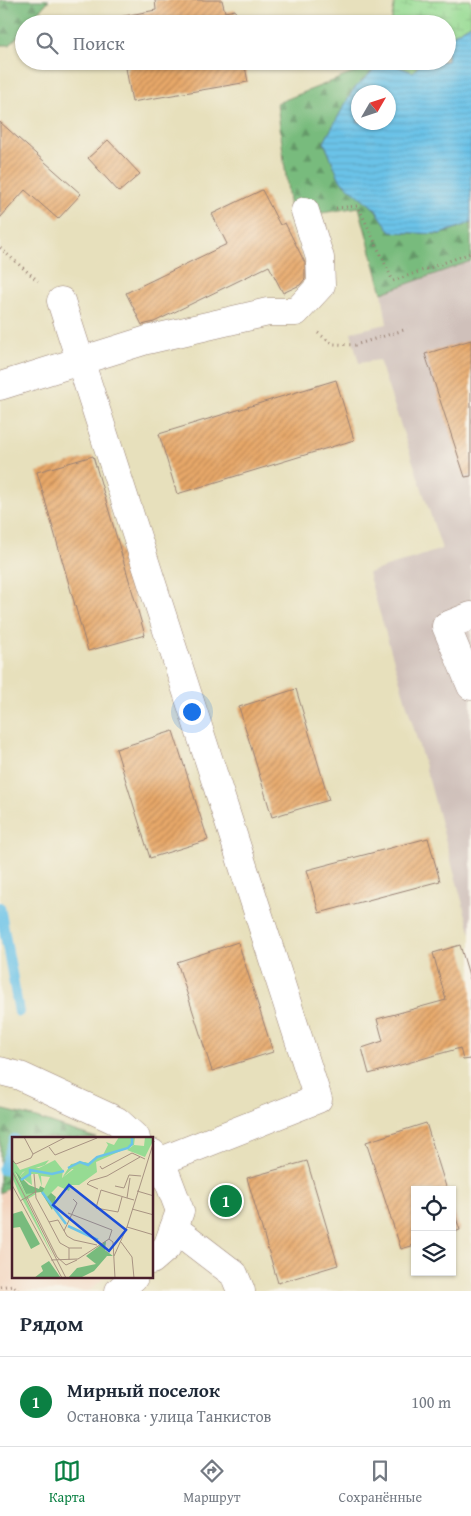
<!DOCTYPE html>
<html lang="ru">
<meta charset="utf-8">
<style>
body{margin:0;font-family:"Gentium Book Plus",serif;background:#f6f6f7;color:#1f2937}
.controls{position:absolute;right:15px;bottom:15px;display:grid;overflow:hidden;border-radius:0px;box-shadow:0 1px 4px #0004}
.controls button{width:45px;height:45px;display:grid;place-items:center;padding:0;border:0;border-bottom:1px solid #e0e1e3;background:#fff;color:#1f2937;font:25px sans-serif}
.compass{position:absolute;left:351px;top:85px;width:45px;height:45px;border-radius:50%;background:#fff;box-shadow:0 1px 4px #0004;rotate:51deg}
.you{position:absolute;left:191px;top:711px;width:18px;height:18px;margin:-12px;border:4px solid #fff;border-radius:50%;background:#1a73e8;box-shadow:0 0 0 8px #1a73e833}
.badge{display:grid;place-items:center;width:32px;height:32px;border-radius:50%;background:#0b8043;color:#fff;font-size:16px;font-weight:700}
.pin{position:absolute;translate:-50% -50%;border:2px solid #fff;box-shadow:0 1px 5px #0006}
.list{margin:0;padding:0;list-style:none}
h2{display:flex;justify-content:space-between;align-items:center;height:65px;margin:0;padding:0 20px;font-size:21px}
h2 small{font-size:16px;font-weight:400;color:#747a83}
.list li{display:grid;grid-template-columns:32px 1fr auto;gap:15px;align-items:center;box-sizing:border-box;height:90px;padding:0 20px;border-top:1px solid #e0e1e3}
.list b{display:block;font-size:19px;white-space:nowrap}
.list p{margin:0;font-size:16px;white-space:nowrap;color:#747a83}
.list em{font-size:16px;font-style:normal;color:#747a83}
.icon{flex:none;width:28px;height:28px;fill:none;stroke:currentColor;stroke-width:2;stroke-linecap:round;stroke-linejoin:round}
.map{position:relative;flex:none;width:471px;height:1291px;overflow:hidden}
.search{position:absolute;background:#fff;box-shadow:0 1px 4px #0004;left:15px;right:15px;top:15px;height:55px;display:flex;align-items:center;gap:12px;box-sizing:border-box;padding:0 18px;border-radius:28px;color:#747a83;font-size:19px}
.sheet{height:155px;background:#fff}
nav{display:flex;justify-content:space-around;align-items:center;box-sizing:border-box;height:70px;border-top:1px solid #e0e1e3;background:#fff;font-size:14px;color:#747a83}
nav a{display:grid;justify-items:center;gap:2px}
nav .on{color:#0b8043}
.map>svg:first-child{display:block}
.built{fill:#f3d4be}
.industrial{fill:#cfc0ba}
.forest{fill:url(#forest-firs);stroke:#616d54}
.wetland{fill:url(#wetland-marsh);stroke:#707d5f}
.water{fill:url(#water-rules);stroke:#5a718a;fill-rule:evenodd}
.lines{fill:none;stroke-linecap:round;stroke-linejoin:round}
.stream{stroke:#6bc3e8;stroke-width:10}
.building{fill:url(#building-hatch)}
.minor-casing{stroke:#988074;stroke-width:29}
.major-casing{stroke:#988074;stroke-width:29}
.path{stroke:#988074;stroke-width:3;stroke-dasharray:1 4;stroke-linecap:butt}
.minor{stroke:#fff;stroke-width:28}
.major{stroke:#fff;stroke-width:28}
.inset-river{fill:none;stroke:#6bc3e8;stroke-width:2.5}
.inset-road{fill:none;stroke:#a89382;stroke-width:1}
.view{fill:#1d4ed8;fill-opacity:0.15;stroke:#1d4ed8;stroke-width:2.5}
.inset-edge{fill:none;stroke:#4a1f2b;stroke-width:2.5}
</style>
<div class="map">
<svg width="471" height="1291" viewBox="0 0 471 1291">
<defs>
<pattern id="forest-firs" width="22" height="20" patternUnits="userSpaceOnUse" patternTransform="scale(1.25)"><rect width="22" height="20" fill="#78bb7d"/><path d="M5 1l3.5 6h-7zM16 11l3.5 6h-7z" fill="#649767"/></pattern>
<pattern id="wetland-marsh" width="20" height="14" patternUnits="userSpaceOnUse" patternTransform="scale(1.25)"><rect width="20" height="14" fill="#96db93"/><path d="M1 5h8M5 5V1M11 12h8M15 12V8" fill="none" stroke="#83bc7f"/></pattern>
<pattern id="water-rules" width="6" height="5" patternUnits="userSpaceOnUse" patternTransform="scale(1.25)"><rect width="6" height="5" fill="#6bc3e8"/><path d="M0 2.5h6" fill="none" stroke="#5ea7c7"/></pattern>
<pattern id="building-hatch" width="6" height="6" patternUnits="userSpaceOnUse" patternTransform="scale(1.25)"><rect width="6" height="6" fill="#e7a869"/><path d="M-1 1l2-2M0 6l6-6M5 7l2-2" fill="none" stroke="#bd8857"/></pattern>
</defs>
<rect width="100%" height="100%" fill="#f7f3e8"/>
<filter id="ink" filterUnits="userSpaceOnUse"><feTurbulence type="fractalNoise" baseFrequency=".02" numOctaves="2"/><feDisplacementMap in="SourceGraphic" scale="10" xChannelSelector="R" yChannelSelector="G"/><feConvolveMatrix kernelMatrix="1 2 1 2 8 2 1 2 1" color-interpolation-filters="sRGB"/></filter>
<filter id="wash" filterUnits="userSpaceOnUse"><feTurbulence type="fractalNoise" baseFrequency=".0096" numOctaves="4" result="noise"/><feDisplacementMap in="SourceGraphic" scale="20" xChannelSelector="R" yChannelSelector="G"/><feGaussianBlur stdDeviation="1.12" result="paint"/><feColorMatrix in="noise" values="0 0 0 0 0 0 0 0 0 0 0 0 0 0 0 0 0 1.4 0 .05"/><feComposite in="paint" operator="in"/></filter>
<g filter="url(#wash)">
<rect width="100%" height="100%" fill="#e7e0bc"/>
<path class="built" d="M 14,1185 L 14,1277 L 105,1277 L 89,1291 L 0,1291 L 0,1193 Z"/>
<path class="industrial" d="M 471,261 L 471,934 L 429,780 L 368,573 L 442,549 L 379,360 L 359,363 L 351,332 L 387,324 L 382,293 Z"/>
<path class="forest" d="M 0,0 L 49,0 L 28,24 L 24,24 L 24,29 L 10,45 L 0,45 Z
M 383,61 L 353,90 L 324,142 L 340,180 L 375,209 L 392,232 L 440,234 L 471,223 L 471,261 L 382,293 L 359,207 L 291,218 L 277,103 Z
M 0,1109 L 33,1117 L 96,1138 L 14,1138 L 14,1185 L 0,1193 Z"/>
<path class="wetland" d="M 395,0 L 471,0 L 471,24 L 447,38 L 447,24 L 391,24 Z
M 385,61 L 423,61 L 413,72 Z"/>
<path class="water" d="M 471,24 L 471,223 L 440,234 L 391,232 L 375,209 L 340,180 L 324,142 L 353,90 L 383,61 L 413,72 L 423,61 L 447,61 L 447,38 ZM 358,92 L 388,92 L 388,122 L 358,122 Z"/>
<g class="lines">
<path class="stream" d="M 0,907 L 19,1012
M 3,1170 L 14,1139"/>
</g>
<g id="blocks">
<path class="building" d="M 155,0 L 222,0 L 225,12 L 235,10 L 237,24 L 121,24 L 119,17 L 156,10 Z
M 127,61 L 244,61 L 248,82 L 132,102 L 126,68 L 129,68 Z
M 0,122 L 81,194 L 58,219 L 25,190 L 0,218 Z
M 108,140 L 140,174 L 119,192 L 88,158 Z
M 262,190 L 280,225 L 285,223 L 305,263 L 305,279 L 300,285 L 283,293 L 269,266 L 154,322 L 142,325 L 126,293 L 227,244 L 212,214 Z
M 471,340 L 471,476 L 465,477 L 425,354 Z
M 336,380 L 354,440 L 177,494 L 159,434 Z
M 93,456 L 145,635 L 88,651 L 37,472 Z
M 296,689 L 329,800 L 272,817 L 239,707 Z
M 173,731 L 208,840 L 150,858 L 116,749 Z
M 428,838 L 440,881 L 319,913 L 307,870 Z
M 238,942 L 273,1052 L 212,1071 L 177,962 Z
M 460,945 L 471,982 L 471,1059 L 463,1060 L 460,1048 L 369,1074 L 362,1048 L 383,1041 L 377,1019 L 446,1000 L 433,953 Z
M 426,1123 L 447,1190 L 415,1190 L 415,1245 L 401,1249 L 366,1142 Z
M 307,1161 L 338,1265 L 278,1283 L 247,1178 Z
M 452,1206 L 460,1230 L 452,1233 Z"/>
</g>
</g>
<g filter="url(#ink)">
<use href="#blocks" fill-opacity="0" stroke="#988074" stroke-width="1"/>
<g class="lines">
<g class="minor-casing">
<path id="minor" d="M 61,301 L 318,1099 L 161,1161
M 0,386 L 147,340 L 268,312 L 296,312 L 321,285 L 320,258 L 305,211
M 471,616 L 446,626 L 471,686
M 174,1228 L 234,1274 L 241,1291"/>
</g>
<g class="major-casing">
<path id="major" d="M 0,1071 L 20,1076 L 117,1121 L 136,1138
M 152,1153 L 161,1161 L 180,1211 L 167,1247 L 152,1260
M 119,1291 L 134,1277"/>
</g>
<path class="path" d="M 336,208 L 358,206 L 393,281 L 471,253
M 0,248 L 38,281
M 318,333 L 333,344 L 355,345 L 407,329
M 0,1287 L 13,1285 L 18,1291"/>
<use href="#minor" class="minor"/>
<use href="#major" class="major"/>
</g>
</g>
<g transform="translate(12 1137)">
<rect width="141" height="141" fill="#e7e0bc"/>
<path d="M 133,0 L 141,0 L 141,4 L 133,20 L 115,13 L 122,8 L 132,9 ZM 0,21 L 8,33 L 37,23 L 33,28 L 11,35 L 8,39 L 3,36 L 14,57 L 22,54 L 24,57 L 14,63 L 42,121 L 7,56 L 0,40 ZM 73,25 L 80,27 L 75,32 L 60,32 L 50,41 L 59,27 Z" fill="#96db93"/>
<path d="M 3,34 L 17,48 L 27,52 L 28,49 L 34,52 L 30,56 L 36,58 L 38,55 L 44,60 L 40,73 L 29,55 L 14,57 ZM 10,74 L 28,107 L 19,112 L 8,90 L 0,91 L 0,77 ZM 94,104 L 93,113 L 101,119 L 95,119 L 82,134 L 68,141 L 56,141 L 65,131 L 84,127 L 74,119 ZM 37,124 L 49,141 L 22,141 L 31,134 L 29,129 Z" fill="#78bb7d"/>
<path d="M 107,0 L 123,0 L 122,8 L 84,25 L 85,35 L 67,48 L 59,48 L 57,54 L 46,49 L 34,61 L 30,56 L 38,40 L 29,39 L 30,50 L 26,37 L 19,37 L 20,48 L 8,39 L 16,31 L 27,31 L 43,23 L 51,33 L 50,41 L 63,31 L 75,32 L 78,25 L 91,18 L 96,8 L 94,5 L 102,8 Z" fill="#96db93"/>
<path class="inset-river" d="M 56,31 L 68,25 L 76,28 L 85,20 L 116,11 L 120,7 L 120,0M 9,43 L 18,37 L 18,33 L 40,37 L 52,34M 30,55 L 54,87M 56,89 L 86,103"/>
<path class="inset-road" d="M 37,10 L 43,18 L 85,1M 21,17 L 54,0M 0,23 L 4,27 L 19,21 L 21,17 L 12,0M 88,29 L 90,32 L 120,16 L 133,22M 0,34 L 54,141M 22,37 L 24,61 L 37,85M 0,48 L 50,141M 103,49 L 112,51 L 117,38 L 129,39M 86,52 L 75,47 L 78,44 L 95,39 L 128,20M 125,54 L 142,59M 15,60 L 45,120 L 54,128 L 65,123M 110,60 L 106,75 L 84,71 L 89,53 L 115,61 L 122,63M 115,61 L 118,41M 8,64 L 25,54M 120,72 L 142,78M 56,76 L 100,93 L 97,102M 115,90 L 142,98M 52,94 L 65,66 L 61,62M 109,105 L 120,120 L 122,141M 57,111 L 48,106 L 37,85 L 46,83 L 55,99 L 62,103 L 85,108M 102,119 L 115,90 L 142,4M 39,123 L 66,122 L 97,102 L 101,105 L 103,141M 57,123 L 57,111 L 70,111"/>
<path class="view" d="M 57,48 L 114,93 L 97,114 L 41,68 Z"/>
<rect width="141" height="141" class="inset-edge"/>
</g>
</svg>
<div class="controls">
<button><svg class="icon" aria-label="locate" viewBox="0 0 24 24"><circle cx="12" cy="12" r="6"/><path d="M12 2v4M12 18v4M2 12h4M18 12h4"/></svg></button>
<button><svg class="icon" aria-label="layers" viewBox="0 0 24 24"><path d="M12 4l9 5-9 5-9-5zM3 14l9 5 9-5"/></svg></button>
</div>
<svg class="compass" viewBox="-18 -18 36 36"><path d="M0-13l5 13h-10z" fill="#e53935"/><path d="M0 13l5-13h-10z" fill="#747a83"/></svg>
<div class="you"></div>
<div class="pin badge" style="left:226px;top:1201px">1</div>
<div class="search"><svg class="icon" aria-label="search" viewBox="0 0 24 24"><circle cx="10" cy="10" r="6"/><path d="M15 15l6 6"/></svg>Поиск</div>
</div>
<section class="sheet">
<h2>Рядом<small></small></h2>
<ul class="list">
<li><span class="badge">1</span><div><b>Мирный поселок</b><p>Остановка · улица Танкистов</p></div><em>100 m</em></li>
</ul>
</section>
<nav>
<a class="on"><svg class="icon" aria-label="map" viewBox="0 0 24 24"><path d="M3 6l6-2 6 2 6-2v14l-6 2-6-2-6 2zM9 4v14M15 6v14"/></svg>Карта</a>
<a><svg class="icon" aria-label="directions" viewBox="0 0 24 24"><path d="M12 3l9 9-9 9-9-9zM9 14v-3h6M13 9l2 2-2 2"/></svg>Маршрут</a>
<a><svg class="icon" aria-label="saved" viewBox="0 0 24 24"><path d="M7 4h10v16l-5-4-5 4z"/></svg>Сохранённые</a>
</nav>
